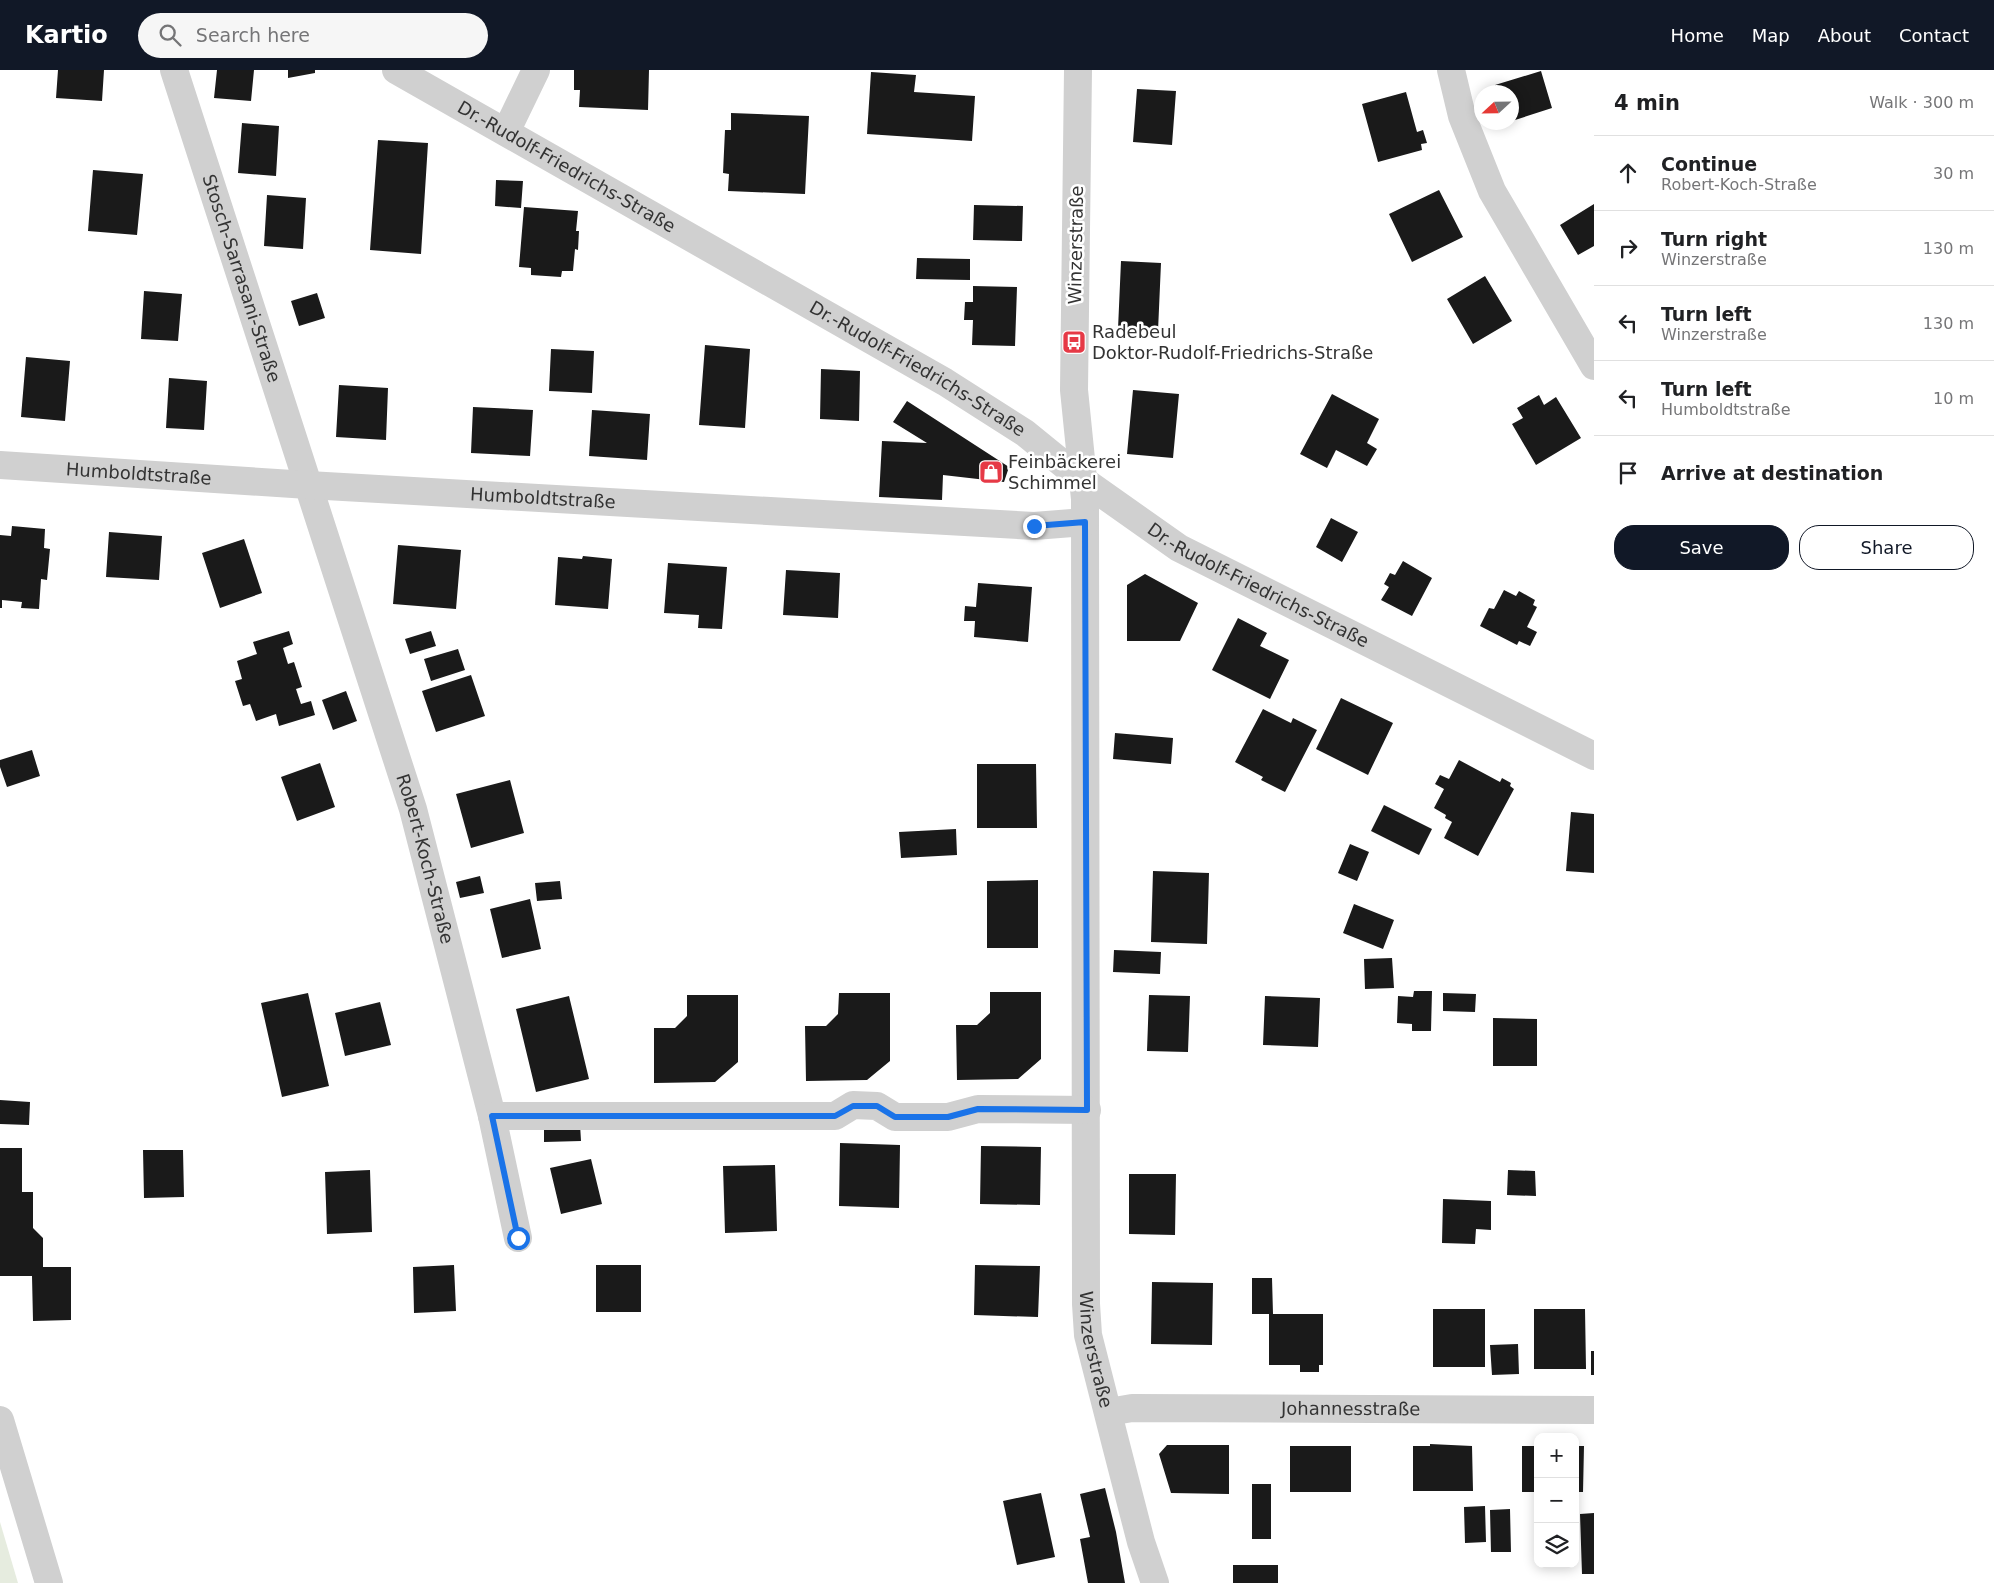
<!DOCTYPE html>
<meta charset="utf-8">
<style>
body{margin:0;font-family:"DejaVu Sans",sans-serif;background:#f6f6f6;color:#202124}
.controls{position:absolute;right:15px;bottom:15px;display:grid;overflow:hidden;border-radius:10px;box-shadow:0 2px 12px #0003}
.controls button{width:45px;height:45px;display:grid;place-items:center;padding:0;border:0;border-bottom:1px solid #e0e0e0;background:#fff;color:#202124;font:25px sans-serif}
.compass{position:absolute;left:1474px;top:15px;width:45px;height:45px;border-radius:50%;background:#fff;box-shadow:0 2px 12px #0003;rotate:248deg}
.stop{position:absolute;width:15px;height:15px;margin:-11px;border:4px solid #1a73e8;border-radius:50%;background:#fff}
.stop.end{background:#1a73e8;border-color:#fff;box-shadow:0 1px 5px #0008}
.list{margin:0;padding:0;list-style:none}
h2{display:flex;justify-content:space-between;align-items:center;height:65px;margin:0;padding:0 20px;font-size:21px}
h2 small{font-size:16px;font-weight:400;color:#757577}
.list li{display:grid;grid-template-columns:32px 1fr auto;gap:15px;align-items:center;box-sizing:border-box;height:75px;padding:0 20px;border-top:1px solid #e0e0e0}
.list b{display:block;font-size:19px;white-space:nowrap}
.list p{margin:0;font-size:16px;white-space:nowrap;color:#757577}
.list em{font-size:16px;font-style:normal;color:#757577}
.actions{display:flex;gap:10px;padding:15px 20px}
.actions a{flex:1;padding:11px 0;border:1px solid #111827;border-radius:20px;text-align:center;font-size:18px;color:#111827}
.actions .main{background:#111827;color:#fff}
.icon{flex:none;width:28px;height:28px;fill:none;stroke:currentColor;stroke-width:2;stroke-linecap:round;stroke-linejoin:round}
.map{position:relative;flex:none;width:1594px;height:1513px;overflow:hidden}
header{display:flex;align-items:center;gap:30px;box-sizing:border-box;height:70px;padding:0 25px;background:#111827;color:#fff}
header strong{font-size:24px}
nav{display:flex;gap:28px;margin-inline-start:auto;font-size:18px}
.search{width:350px;height:45px;background:#f6f6f6;display:flex;align-items:center;gap:12px;box-sizing:border-box;padding:0 18px;border-radius:28px;color:#757577;font-size:19px}
main{display:flex}
aside{flex:1;background:#fff}
.map>svg:first-child{display:block}
.green{fill:#e6ecdf}
.building{fill:#1a1a1a}
.lines{fill:none;stroke-linecap:round;stroke-linejoin:round}
.minor{stroke:#d0d0d0;stroke-width:28}
.route{stroke:#1a73e8;stroke-width:6}
.labels{text-anchor:middle;stroke-width:5;stroke-linejoin:round;paint-order:stroke}
.street-label{font-size:18px;fill:#333;stroke:#fff}
.poi-label{font-size:18px;fill:#333;stroke:#fff;text-anchor:start}
</style>
<header>
<strong>Kartio</strong>
<div class="search"><svg class="icon" aria-label="search" viewBox="0 0 24 24"><circle cx="10" cy="10" r="6"/><path d="M15 15l6 6"/></svg>Search here</div>
<nav><a>Home</a><a>Map</a><a>About</a><a>Contact</a></nav>
</header>
<main>
<div class="map">
<svg width="1594" height="1513" viewBox="0 0 1594 1513">
<rect width="100%" height="100%" fill="#fff"/>
<path class="green" d="M 0,1452 L 18,1513 L 0,1513 Z"/>
<path class="building" d="M 58,0 L 104,0 L 102,31 L 56,28 Z
M 217,0 L 254,0 L 251,31 L 214,28 Z
M 288,0 L 315,0 L 315,3 L 288,8 Z
M 574,0 L 649,0 L 648,40 L 579,37 L 580,20 L 574,20 Z
M 1541,1 L 1552,38 L 1512,51 L 1512,22 L 1497,22 L 1495,15 Z
M 871,2 L 916,5 L 914,22 L 975,26 L 972,71 L 867,64 Z
M 1137,19 L 1176,21 L 1172,75 L 1133,72 Z
M 1406,22 L 1417,62 L 1423,60 L 1427,73 L 1421,74 L 1422,80 L 1378,92 L 1362,34 Z
M 731,43 L 809,46 L 805,124 L 728,121 L 729,104 L 723,103 L 725,60 L 731,60 Z
M 242,53 L 279,56 L 276,106 L 238,103 Z
M 378,70 L 428,73 L 421,184 L 370,180 Z
M 93,100 L 143,104 L 137,165 L 88,161 Z
M 496,110 L 523,111 L 521,138 L 495,136 Z
M 1439,120 L 1463,167 L 1412,192 L 1389,144 Z
M 267,125 L 306,128 L 303,179 L 264,176 Z
M 1594,134 L 1594,176 L 1578,185 L 1560,155 Z
M 974,135 L 1023,136 L 1022,171 L 973,170 Z
M 524,137 L 578,141 L 576,161 L 579,161 L 578,180 L 575,179 L 573,201 L 562,201 L 561,207 L 531,205 L 531,198 L 519,197 Z
M 917,188 L 970,189 L 970,210 L 916,209 Z
M 1121,191 L 1161,193 L 1158,261 L 1118,259 Z
M 1485,206 L 1512,251 L 1473,274 L 1447,229 Z
M 973,216 L 1017,217 L 1015,276 L 972,275 L 973,250 L 964,250 L 965,232 L 973,232 Z
M 144,221 L 182,224 L 178,271 L 141,269 Z
M 317,223 L 325,248 L 299,256 L 291,231 Z
M 705,275 L 750,279 L 745,358 L 699,355 Z
M 551,279 L 594,281 L 592,323 L 549,321 Z
M 26,287 L 70,291 L 65,351 L 21,347 Z
M 821,299 L 860,301 L 859,351 L 820,349 Z
M 169,308 L 207,311 L 204,360 L 166,358 Z
M 339,315 L 388,318 L 386,370 L 336,367 Z
M 1133,320 L 1179,324 L 1173,388 L 1127,384 Z
M 1332,324 L 1379,349 L 1367,373 L 1377,379 L 1367,396 L 1336,380 L 1327,398 L 1300,384 Z
M 1539,325 L 1544,335 L 1556,327 L 1581,368 L 1536,395 L 1512,354 L 1523,348 L 1517,338 Z
M 907,331 L 1009,397 L 1004,412 L 943,405 L 942,430 L 879,427 L 882,371 L 927,373 L 893,352 Z
M 473,337 L 533,340 L 530,386 L 471,383 Z
M 592,340 L 650,344 L 647,390 L 589,386 Z
M 1331,448 L 1358,462 L 1342,492 L 1316,477 Z
M 12,456 L 45,459 L 44,478 L 50,479 L 47,510 L 41,509 L 39,539 L 21,538 L 22,532 L 2,530 L 2,538 L 0,538 L 0,465 L 11,466 Z
M 109,462 L 162,466 L 159,510 L 106,507 Z
M 244,469 L 262,523 L 220,538 L 202,483 Z
M 398,475 L 461,480 L 456,539 L 393,534 Z
M 583,486 L 612,489 L 608,539 L 555,535 L 558,487 L 582,489 Z
M 1403,491 L 1432,508 L 1412,546 L 1381,530 L 1389,517 L 1384,514 L 1390,503 L 1395,505 Z
M 668,493 L 727,497 L 722,559 L 698,558 L 699,545 L 664,543 Z
M 786,500 L 840,503 L 838,548 L 783,545 Z
M 1145,504 L 1198,533 L 1180,571 L 1127,571 L 1127,515 Z
M 978,513 L 1032,517 L 1028,572 L 974,567 L 975,551 L 964,551 L 965,536 L 976,537 Z
M 1504,520 L 1516,526 L 1519,521 L 1535,530 L 1533,535 L 1537,537 L 1527,557 L 1537,562 L 1530,576 L 1519,571 L 1517,575 L 1480,556 L 1489,538 L 1494,539 Z
M 1238,548 L 1267,563 L 1260,576 L 1289,590 L 1270,629 L 1212,600 Z
M 289,561 L 293,574 L 283,578 L 288,594 L 294,592 L 302,617 L 296,619 L 301,634 L 311,631 L 315,645 L 279,656 L 276,644 L 256,651 L 250,634 L 243,636 L 235,611 L 242,609 L 237,591 L 257,584 L 253,572 Z
M 431,561 L 436,576 L 410,584 L 405,569 Z
M 458,579 L 465,600 L 431,611 L 424,589 Z
M 471,605 L 485,646 L 436,662 L 422,621 Z
M 346,621 L 357,651 L 333,660 L 322,630 Z
M 1341,628 L 1393,653 L 1368,705 L 1316,679 Z
M 1263,639 L 1291,653 L 1293,648 L 1317,660 L 1285,722 L 1261,710 L 1263,707 L 1235,692 Z
M 1115,663 L 1173,668 L 1171,694 L 1113,689 Z
M 32,680 L 40,706 L 7,717 L 0,697 L 0,690 Z
M 1459,690 L 1500,712 L 1502,708 L 1511,713 L 1510,716 L 1514,719 L 1478,786 L 1444,768 L 1452,752 L 1445,748 L 1446,745 L 1434,738 L 1444,719 L 1435,714 L 1440,705 L 1449,709 Z
M 320,693 L 335,737 L 297,751 L 281,707 Z
M 977,694 L 1036,694 L 1037,758 L 977,758 Z
M 510,710 L 524,763 L 471,778 L 456,724 Z
M 1384,735 L 1432,759 L 1419,785 L 1371,761 Z
M 1571,742 L 1594,744 L 1594,803 L 1566,801 Z
M 956,759 L 957,785 L 901,788 L 899,762 Z
M 1350,774 L 1369,782 L 1357,811 L 1338,803 Z
M 1153,801 L 1209,803 L 1207,874 L 1151,872 Z
M 480,806 L 484,823 L 460,828 L 456,812 Z
M 1038,810 L 1038,878 L 987,878 L 987,811 Z
M 560,811 L 562,829 L 537,831 L 535,813 Z
M 530,829 L 541,879 L 502,888 L 490,839 Z
M 1354,834 L 1394,850 L 1383,879 L 1343,863 Z
M 1114,880 L 1161,882 L 1160,904 L 1113,902 Z
M 1392,888 L 1394,918 L 1365,919 L 1364,889 Z
M 1414,921 L 1432,921 L 1431,961 L 1412,961 L 1412,954 L 1397,953 L 1398,926 L 1413,927 Z
M 990,922 L 1041,922 L 1041,989 L 1018,1009 L 957,1010 L 956,955 L 977,955 L 990,943 Z
M 308,923 L 329,1016 L 282,1027 L 261,933 Z
M 839,923 L 890,923 L 890,991 L 867,1010 L 806,1011 L 805,956 L 826,956 L 838,944 Z
M 1443,923 L 1476,924 L 1475,942 L 1443,941 Z
M 687,925 L 738,925 L 738,992 L 715,1012 L 654,1013 L 654,958 L 675,958 L 687,946 Z
M 1149,925 L 1190,926 L 1188,982 L 1147,981 Z
M 569,926 L 589,1009 L 536,1022 L 516,939 Z
M 1265,926 L 1320,928 L 1318,977 L 1263,975 Z
M 380,932 L 391,975 L 345,986 L 335,943 Z
M 1493,948 L 1537,949 L 1537,996 L 1493,996 Z
M 0,1030 L 30,1032 L 29,1055 L 0,1054 Z
M 580,1054 L 581,1071 L 544,1072 L 544,1055 Z
M 840,1073 L 900,1075 L 899,1138 L 839,1136 Z
M 981,1076 L 1041,1077 L 1040,1135 L 980,1134 Z
M 0,1078 L 22,1078 L 22,1122 L 33,1122 L 33,1158 L 43,1168 L 43,1197 L 71,1197 L 71,1250 L 33,1251 L 32,1206 L 0,1206 Z
M 143,1080 L 183,1080 L 184,1127 L 144,1128 Z
M 591,1089 L 602,1134 L 561,1144 L 550,1098 Z
M 775,1095 L 777,1161 L 725,1163 L 723,1096 Z
M 370,1100 L 372,1162 L 327,1164 L 325,1102 Z
M 1508,1100 L 1535,1101 L 1536,1126 L 1507,1125 Z
M 1129,1104 L 1176,1104 L 1175,1165 L 1129,1164 Z
M 1443,1129 L 1491,1131 L 1491,1160 L 1476,1159 L 1475,1174 L 1442,1173 Z
M 454,1195 L 456,1241 L 414,1243 L 413,1197 Z
M 596,1195 L 641,1195 L 641,1242 L 596,1242 Z
M 975,1195 L 1040,1196 L 1038,1247 L 974,1245 Z
M 1252,1208 L 1272,1208 L 1273,1244 L 1323,1244 L 1323,1295 L 1319,1295 L 1319,1302 L 1300,1302 L 1300,1295 L 1269,1295 L 1269,1244 L 1252,1244 Z
M 1152,1212 L 1213,1213 L 1212,1275 L 1151,1274 Z
M 1433,1239 L 1485,1239 L 1485,1297 L 1433,1297 Z
M 1534,1239 L 1585,1239 L 1586,1299 L 1534,1299 Z
M 1518,1274 L 1519,1304 L 1492,1305 L 1490,1275 Z
M 1591,1281 L 1594,1281 L 1594,1305 L 1591,1305 Z
M 1430,1374 L 1472,1376 L 1473,1421 L 1413,1421 L 1413,1376 L 1430,1376 Z
M 1167,1375 L 1229,1375 L 1229,1424 L 1171,1423 L 1159,1384 Z
M 1290,1376 L 1351,1376 L 1351,1422 L 1290,1422 Z
M 1522,1376 L 1538,1376 L 1538,1422 L 1522,1422 Z
M 1575,1376 L 1584,1376 L 1583,1422 L 1575,1422 Z
M 1252,1414 L 1271,1414 L 1271,1469 L 1252,1469 Z
M 1105,1418 L 1116,1462 L 1125,1513 L 1088,1513 L 1080,1469 L 1090,1467 L 1080,1424 Z
M 1041,1423 L 1055,1487 L 1017,1495 L 1003,1431 Z
M 1485,1436 L 1486,1472 L 1465,1473 L 1464,1437 Z
M 1510,1439 L 1511,1482 L 1491,1482 L 1490,1440 Z
M 1594,1443 L 1594,1504 L 1582,1504 L 1580,1444 Z
M 1233,1495 L 1278,1495 L 1278,1513 L 1233,1513 Z"/>
<g class="lines">
<g class="minor">
<path id="s1" d="M 174,0 L 413,739 L 492,1046 L 518,1168"/>
<path id="s2" d="M 396,0 L 945,312 L 1025,363 L 1084,411 L 1179,478 L 1594,686"/>
<path id="s3" d="M 1078,0 L 1074,320 L 1085,429 L 1086,1234 L 1088,1265 L 1116,1375 L 1141,1472 L 1155,1513"/>
<path d="M 1451,0 L 1462,46 L 1492,121 L 1594,296"/>
<path d="M 506,62 L 536,0"/>
<path id="s4" d="M 0,395 L 308,415 L 1034,456 L 1085,452"/>
<path d="M 492,1046 L 835,1046 L 853,1035 L 877,1036 L 895,1047 L 948,1047 L 978,1039 L 1087,1040"/>
<path id="s5" d="M 1109,1342 L 1132,1338 L 1594,1340"/>
<path d="M 0,1350 L 49,1513"/>
</g>
</g>
<g class="lines">
<path class="route" d="M 518,1168 L 492,1046 L 835,1046 L 853,1036 L 877,1036 L 895,1047 L 948,1047 L 978,1039 L 1087,1040 L 1085,452 L 1034,456"/>
</g>
<defs>
<g id="bus-square" transform="scale(1.25)"><rect x="-9" y="-9" width="18" height="18" rx="4" fill="#e63946" stroke="#fff"/><path d="M-5-6H5V4H4V6H2V4H-2V6H-4V4H-5ZM-3.5-4V0h7V-4ZM-3.5 1.2v1.5H-2V1.2ZM2 1.2v1.5H3.5V1.2Z" fill="#fff"/></g>
<g id="shop-square" transform="scale(1.25)"><rect x="-9" y="-9" width="18" height="18" rx="4" fill="#e63946" stroke="#fff"/><path d="M-5-2.5h2.3a2.7 3.5 0 0 1 5.4 0H5L5.5 6h-11ZM-1.5-2.5h3a1.5 2.3 0 0 0-3 0Z" fill="#fff"/></g>
</defs>
<g fill-rule="evenodd">
<use href="#bus-square" x="1074" y="272"/>
<use href="#shop-square" x="991" y="402"/>
</g>
<g class="labels">
<g class="street-label">
<text dy="6" stroke="none"><textPath href="#s2" startOffset="196">Dr.-Rudolf-Friedrichs-Straße</textPath></text>
<text transform="translate(1076 175) rotate(-89)" y="6">Winzerstraße</text>
<text dy="6" stroke="none"><textPath href="#s1" startOffset="219">Stosch-Sarrasani-Straße</textPath></text>
<text dy="6" stroke="none"><textPath href="#s2" startOffset="601">Dr.-Rudolf-Friedrichs-Straße</textPath></text>
<text dy="6" stroke="none"><textPath href="#s4" startOffset="139">Humboldtstraße</textPath></text>
<text dy="6" stroke="none"><textPath href="#s4" startOffset="544">Humboldtstraße</textPath></text>
<text dy="6" stroke="none"><textPath href="#s2" startOffset="1006">Dr.-Rudolf-Friedrichs-Straße</textPath></text>
<text dy="6" stroke="none"><textPath href="#s1" startOffset="828">Robert-Koch-Straße</textPath></text>
<text dy="6" stroke="none"><textPath href="#s3" startOffset="1281">Winzerstraße</textPath></text>
<text dy="6" stroke="none"><textPath href="#s5" startOffset="242">Johannesstraße</textPath></text>
</g>
<g class="poi-label">
<text x="1092" y="268">Radebeul<tspan x="1092" dy="21">Doktor-Rudolf-Friedrichs-Straße</tspan></text>
<text x="1008" y="398">Feinbäckerei<tspan x="1008" dy="21">Schimmel</tspan></text>
</g>
</g>
</svg>
<div class="controls">
<button>+</button>
<button>−</button>
<button><svg class="icon" aria-label="layers" viewBox="0 0 24 24"><path d="M12 4l9 5-9 5-9-5zM3 14l9 5 9-5"/></svg></button>
</div>
<svg class="compass" viewBox="-18 -18 36 36"><path d="M0-13l5 13h-10z" fill="#e53935"/><path d="M0 13l5-13h-10z" fill="#757577"/></svg>
<div class="stop" style="left:518px;top:1168px"></div>
<div class="stop end" style="left:1034px;top:456px"></div>
</div>
<aside>
<h2>4 min<small>Walk · 300 m</small></h2>
<ul class="list">
<li><svg class="icon" aria-label="ahead" viewBox="0 0 24 24"><path d="M12 20V5M6 11l6-6 6 6"/></svg><div><b>Continue</b><p>Robert-Koch-Straße</p></div><em>30 m</em></li>
<li><svg class="icon" aria-label="right" viewBox="0 0 24 24"><path d="M7 20v-9h11M14 6l5 5-5 5"/></svg><div><b>Turn right</b><p>Winzerstraße</p></div><em>130 m</em></li>
<li><svg class="icon" aria-label="left" viewBox="0 0 24 24"><path d="M17 20v-9H6M10 6l-5 5 5 5"/></svg><div><b>Turn left</b><p>Winzerstraße</p></div><em>130 m</em></li>
<li><svg class="icon" aria-label="left" viewBox="0 0 24 24"><path d="M17 20v-9H6M10 6l-5 5 5 5"/></svg><div><b>Turn left</b><p>Humboldtstraße</p></div><em>10 m</em></li>
<li><svg class="icon" aria-label="arrive" viewBox="0 0 24 24"><path d="M6 21V4h12l-3 4 3 4H6"/></svg><div><b>Arrive at destination</b></div></li>
</ul>
<div class="actions"><a class="main">Save</a><a>Share</a></div>
</aside>
</main>
